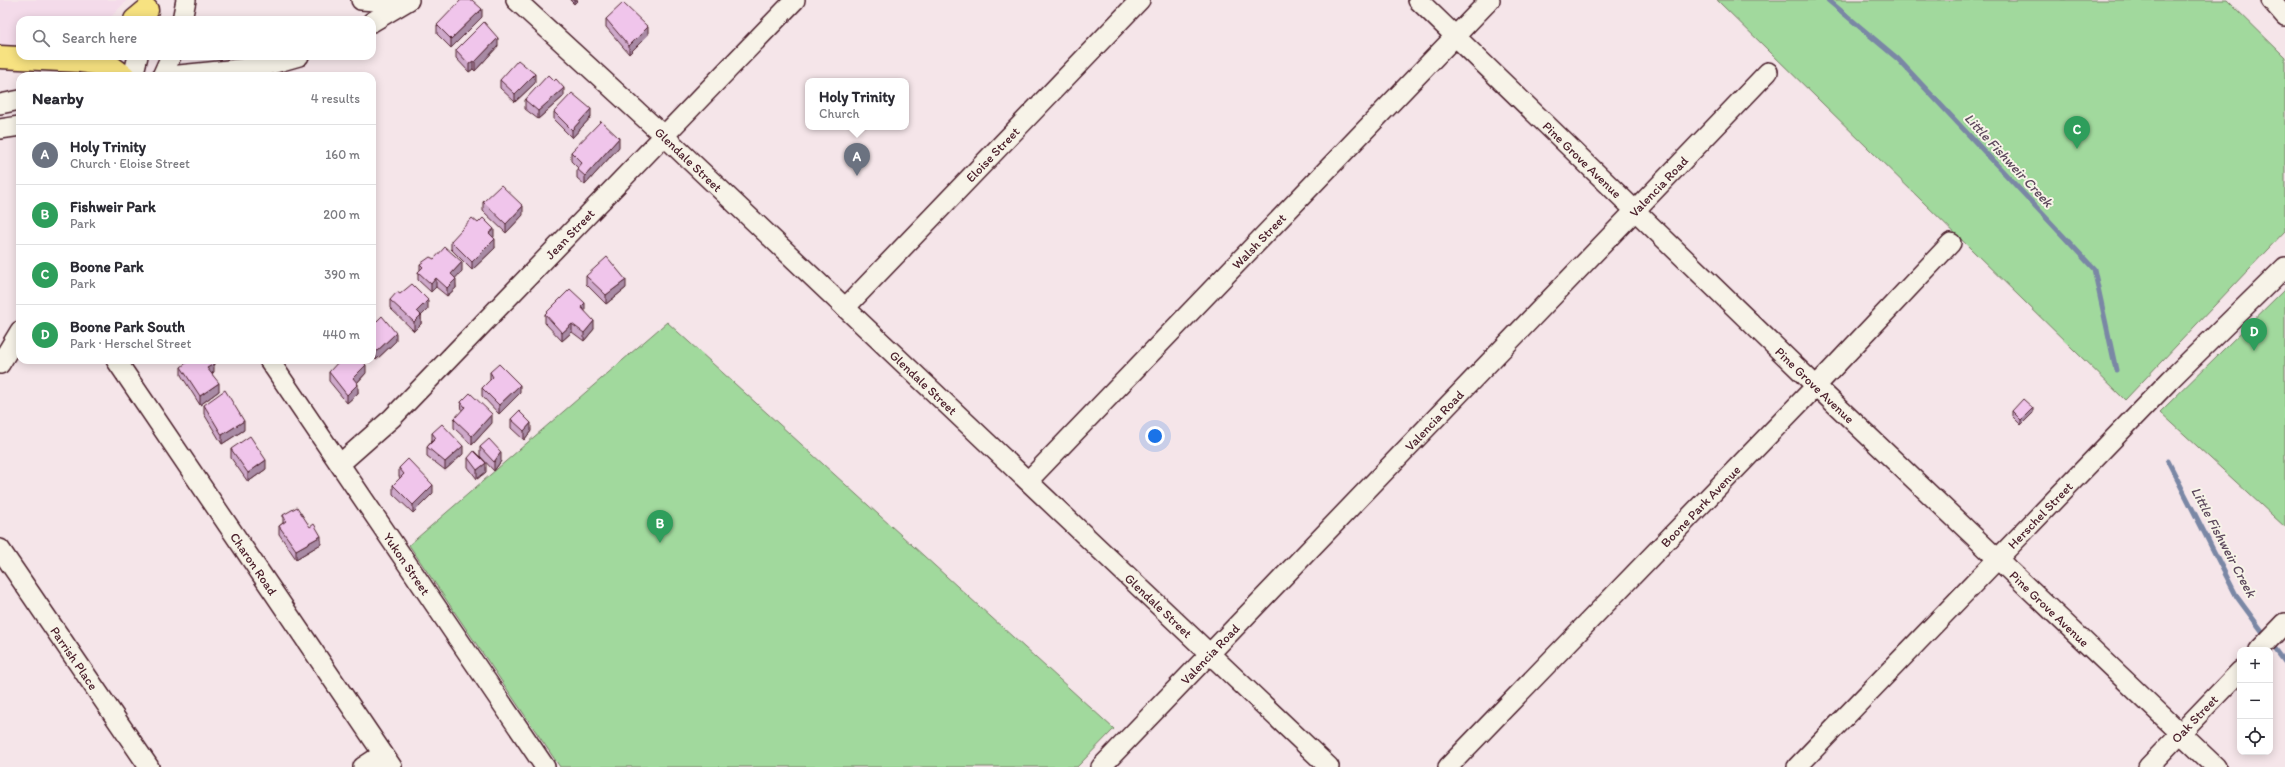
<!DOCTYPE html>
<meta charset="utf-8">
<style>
body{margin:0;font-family:Itim,sans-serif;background:#f7f7f7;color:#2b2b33}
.controls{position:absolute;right:12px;bottom:12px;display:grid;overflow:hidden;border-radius:8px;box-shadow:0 2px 10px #0003}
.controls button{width:36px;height:36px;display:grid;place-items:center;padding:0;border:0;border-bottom:1px solid #e1e1e2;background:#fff;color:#2b2b33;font:20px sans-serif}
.you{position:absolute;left:1155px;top:436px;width:14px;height:14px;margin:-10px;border:3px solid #fff;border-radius:50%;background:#1a73e8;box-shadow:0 0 0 6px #1a73e833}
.badge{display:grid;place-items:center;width:26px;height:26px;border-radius:50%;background:#0f766e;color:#fff;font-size:13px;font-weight:700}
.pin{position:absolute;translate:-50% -33px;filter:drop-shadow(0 1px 2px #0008)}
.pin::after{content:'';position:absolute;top:21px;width:14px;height:12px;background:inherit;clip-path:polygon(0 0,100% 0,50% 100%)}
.popup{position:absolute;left:805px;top:78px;width:104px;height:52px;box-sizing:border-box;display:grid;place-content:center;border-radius:8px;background:#fff;filter:drop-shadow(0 1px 3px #0005);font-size:13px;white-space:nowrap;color:#7c7c81}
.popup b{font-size:15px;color:#2b2b33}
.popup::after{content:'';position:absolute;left:50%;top:100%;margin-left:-8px;border:8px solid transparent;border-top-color:#fff}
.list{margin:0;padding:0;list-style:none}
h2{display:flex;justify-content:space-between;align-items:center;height:52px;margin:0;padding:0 16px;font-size:17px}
h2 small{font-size:13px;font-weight:400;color:#7c7c81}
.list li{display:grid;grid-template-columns:26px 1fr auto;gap:12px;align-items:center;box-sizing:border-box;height:60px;padding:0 16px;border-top:1px solid #e1e1e2}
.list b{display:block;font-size:15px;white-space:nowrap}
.list p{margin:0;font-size:13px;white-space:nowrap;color:#7c7c81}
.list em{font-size:13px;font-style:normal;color:#7c7c81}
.icon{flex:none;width:22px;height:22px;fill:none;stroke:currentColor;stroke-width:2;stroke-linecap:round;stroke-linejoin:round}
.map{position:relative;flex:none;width:2285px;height:767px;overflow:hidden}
.search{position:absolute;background:#fff;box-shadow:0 2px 10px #0003;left:16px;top:16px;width:360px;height:44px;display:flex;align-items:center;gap:10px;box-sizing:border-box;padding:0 14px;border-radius:12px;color:#7c7c81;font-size:15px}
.panel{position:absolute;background:#fff;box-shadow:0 2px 10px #0003;left:16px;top:72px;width:360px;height:292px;border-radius:12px}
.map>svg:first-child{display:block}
.built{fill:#f4dbea}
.green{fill:#a1d99d;stroke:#767c64}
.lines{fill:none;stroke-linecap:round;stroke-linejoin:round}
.stream{stroke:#7a87a5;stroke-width:5}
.minor-casing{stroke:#4a1f2b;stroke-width:22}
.highway-casing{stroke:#4a1f2b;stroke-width:25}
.minor{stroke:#f7f3e8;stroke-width:19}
.highway{stroke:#f7e281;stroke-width:22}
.wall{fill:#cea9ca;stroke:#4a1f2b}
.shaded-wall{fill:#a88aa4;stroke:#4a1f2b}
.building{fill:#f0c5eb;stroke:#4a1f2b}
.labels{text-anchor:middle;stroke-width:4;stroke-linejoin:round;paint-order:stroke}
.street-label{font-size:13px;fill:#4a1f2b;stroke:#f7f3e8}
.water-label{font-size:14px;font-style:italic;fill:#5e4a5e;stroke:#f7f3e8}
</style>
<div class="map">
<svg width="2285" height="767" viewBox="0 0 2285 767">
<rect width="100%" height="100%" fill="#f5e5e9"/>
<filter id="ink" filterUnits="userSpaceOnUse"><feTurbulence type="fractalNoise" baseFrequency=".025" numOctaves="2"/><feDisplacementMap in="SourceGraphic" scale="8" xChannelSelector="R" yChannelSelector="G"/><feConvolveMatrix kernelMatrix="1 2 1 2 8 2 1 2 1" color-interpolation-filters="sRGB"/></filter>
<g filter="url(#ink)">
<path class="built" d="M 0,0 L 127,0 L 108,20 L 20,20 L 20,46 L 0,45 Z"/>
<path class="green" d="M 1717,0 L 2227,0 L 2285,57 L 2285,231 L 2125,400 Z
M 2285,289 L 2285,527 L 2160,412 Z
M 667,322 L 1114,729 L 1077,767 L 560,767 L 409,545 Z"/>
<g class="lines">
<path class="stream" d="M 1828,0 L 1898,59 L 2094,269 L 2116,370
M 2168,461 L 2237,597 L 2262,631
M 2273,646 L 2285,662"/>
<g class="minor-casing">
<g id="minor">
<path d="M 361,0 L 403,3"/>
<path id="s1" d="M 516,0 L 663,135 L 1329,767"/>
<path id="s2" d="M 1418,0 L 1816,386 L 2216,767"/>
<path d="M 2271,0 L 2285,16"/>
<path d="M 182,20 L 186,0"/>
<path d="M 372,22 L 409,0"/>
<path d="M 247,71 L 299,56"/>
<path d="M 133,76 L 138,56"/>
<path d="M 162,76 L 171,56"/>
<path d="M 169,76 L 259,67"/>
<path d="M 0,104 L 20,100"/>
<path d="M 0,129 L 20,126"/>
<path id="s3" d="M 845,308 L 1140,0"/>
<path id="s4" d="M 116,360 L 392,767"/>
<path id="s5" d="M 269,360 L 545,767"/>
<path d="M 0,364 L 20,331"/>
<path id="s6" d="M 341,463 L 392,418 L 795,0"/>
<path id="s7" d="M 1028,481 L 1490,0"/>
<path id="s8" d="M 0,549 L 149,767"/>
<path d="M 2259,650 L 2285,623"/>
<path d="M 363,767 L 383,754"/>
<path id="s9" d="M 1101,767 L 1768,72"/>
<path id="s10" d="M 1448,767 L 1816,386 L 1951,243"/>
<path id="s11" d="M 1797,767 L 2171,379 L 2285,267"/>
<path id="s12" d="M 2148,767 L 2240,671"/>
</g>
</g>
<g class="highway-casing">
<path id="highway" d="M 135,20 L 147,10
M 0,57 L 81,61 L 109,65 L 124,76"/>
</g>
<use href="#minor" class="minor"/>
<use href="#highway" class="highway"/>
</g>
<path class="wall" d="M 570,0 L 578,0 L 574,4 Z
M 482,17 L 451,48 L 437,34 L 437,25 Z
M 606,19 L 648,35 L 629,54 L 606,27 Z
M 498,46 L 475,71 L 473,69 L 469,72 L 456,58 L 456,50 Z
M 500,80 L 535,83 L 515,102 L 500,88 Z
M 564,96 L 538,119 L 525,109 L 525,100 Z
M 554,112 L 591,117 L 572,138 L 554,120 Z
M 619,147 L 585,185 L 577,178 L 577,169 L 578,168 L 571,161 L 571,152 Z
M 483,202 L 523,215 L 506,233 L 483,211 Z
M 494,237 L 493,238 L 495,248 L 472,270 L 451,249 L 451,241 Z
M 420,264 L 462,271 L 455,278 L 456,288 L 447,296 L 436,287 L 431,292 L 418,280 L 418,272 L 420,270 Z
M 586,276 L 626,288 L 606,304 L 586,284 Z
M 390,300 L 428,309 L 421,316 L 421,324 L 414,331 L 390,308 Z
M 585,312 L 594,329 L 584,341 L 572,332 L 562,341 L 545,323 L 545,314 Z
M 372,326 L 396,341 L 376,360 L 372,355 Z
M 181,367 L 214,372 L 212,374 L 219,391 L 200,405 L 181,375 Z
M 329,372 L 366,373 L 357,383 L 358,393 L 347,403 L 329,381 Z
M 490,372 L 520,393 L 499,414 L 482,396 L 482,388 L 490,380 Z
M 461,402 L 492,423 L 472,445 L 454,428 L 454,419 L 462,411 Z
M 204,405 L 244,430 L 222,444 L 204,414 Z
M 2012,411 L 2033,413 L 2021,425 L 2012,416 Z
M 511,419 L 531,431 L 524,440 L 511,428 Z
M 432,433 L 463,454 L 445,470 L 427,456 L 427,447 L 432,441 Z
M 480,447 L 501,461 L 494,471 L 480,456 Z
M 231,449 L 266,469 L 248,482 L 231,458 Z
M 468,458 L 486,472 L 477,479 L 468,467 Z
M 399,468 L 433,493 L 413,513 L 393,494 L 393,485 L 400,478 L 399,476 Z
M 283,515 L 321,544 L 296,559 L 279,534 L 279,526 L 283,523 Z"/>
<path class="shaded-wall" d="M 574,0 L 578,0 L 574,4 Z
M 482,9 L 482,17 L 451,48 L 451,39 Z
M 648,27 L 648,35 L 629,54 L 629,46 Z
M 498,38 L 498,46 L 475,71 L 475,62 Z
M 473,61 L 473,69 L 469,72 L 469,64 Z
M 535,74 L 535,83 L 515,102 L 515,94 Z
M 564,88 L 564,96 L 538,119 L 538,111 Z
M 591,109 L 591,117 L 572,138 L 572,130 Z
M 619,138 L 619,147 L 585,185 L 585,176 Z
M 523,206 L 523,215 L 506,233 L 506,224 Z
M 494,229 L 494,237 L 489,242 L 489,233 Z
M 495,239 L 495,248 L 472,270 L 472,262 Z
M 462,262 L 462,271 L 451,283 L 451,274 Z
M 436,278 L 436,287 L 431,292 L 431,284 Z
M 456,279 L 456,288 L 447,296 L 447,288 Z
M 626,280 L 626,288 L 606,304 L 606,295 Z
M 428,300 L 428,309 L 421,316 L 421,324 L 414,331 L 414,322 L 417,311 Z
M 585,303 L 585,312 L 581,307 Z
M 594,321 L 594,329 L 584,341 L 584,333 Z
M 572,324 L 572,332 L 562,341 L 562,333 Z
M 396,333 L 396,341 L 376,360 L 376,352 Z
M 214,364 L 214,372 L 207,376 L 207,368 Z
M 366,365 L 366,373 L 353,387 L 353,378 Z
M 219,383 L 219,391 L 200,405 L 200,396 Z
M 358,384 L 358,393 L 347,403 L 347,395 Z
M 520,385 L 520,393 L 499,414 L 499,405 Z
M 2033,408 L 2033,413 L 2021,425 L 2021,420 Z
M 492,414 L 492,423 L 472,445 L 472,436 Z
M 244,421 L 244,430 L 222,444 L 222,435 Z
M 531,423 L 531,431 L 524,440 L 524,431 Z
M 463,446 L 463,454 L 445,470 L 445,462 Z
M 501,452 L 501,461 L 494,471 L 494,462 Z
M 266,460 L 266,469 L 248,482 L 248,473 Z
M 486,463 L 486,472 L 477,479 L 477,470 Z
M 433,485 L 433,493 L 413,513 L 413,505 Z
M 321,536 L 321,544 L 296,559 L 296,550 Z"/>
<path class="building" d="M 461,0 L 472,0 L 482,9 L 451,39 L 437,25 Z
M 623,3 L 648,27 L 629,46 L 606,19 Z
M 484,22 L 498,38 L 475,62 L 473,61 L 469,64 L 456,50 Z
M 518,60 L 535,74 L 515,94 L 500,80 Z
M 548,75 L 554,81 L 556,79 L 564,88 L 538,111 L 525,100 Z
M 572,93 L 591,109 L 572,130 L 554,112 Z
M 601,121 L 619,138 L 585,176 L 577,169 L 582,163 L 571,152 Z
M 501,185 L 523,206 L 506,224 L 483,202 Z
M 472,218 L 478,223 L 483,218 L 494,229 L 489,233 L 495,239 L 472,262 L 451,241 Z
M 445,247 L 462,262 L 451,274 L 456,279 L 447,288 L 436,278 L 431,284 L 418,272 L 423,267 L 420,264 L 430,257 L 434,259 Z
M 607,257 L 626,280 L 606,295 L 586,276 Z
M 412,284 L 428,300 L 417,311 L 421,315 L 414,322 L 390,300 L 397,292 L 400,294 Z
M 570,289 L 585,303 L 581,307 L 594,321 L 584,333 L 572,324 L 562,333 L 545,314 Z
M 382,316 L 396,333 L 376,352 L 372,347 L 372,326 Z
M 190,360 L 212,360 L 214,364 L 207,368 L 219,383 L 200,396 L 181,367 Z
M 340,360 L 361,360 L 366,365 L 353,378 L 358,384 L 347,395 L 329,372 Z
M 499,364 L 520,385 L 499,405 L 482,388 L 493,377 L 490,372 Z
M 225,390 L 244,421 L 222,435 L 204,405 Z
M 470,393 L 492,414 L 472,436 L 454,419 L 465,407 L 461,402 Z
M 2023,399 L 2033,408 L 2021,420 L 2012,411 Z
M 519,411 L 531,423 L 524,431 L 511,419 Z
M 442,424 L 463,446 L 445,462 L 427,447 L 436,438 L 432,433 Z
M 250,436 L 266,460 L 248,473 L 231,449 Z
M 489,439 L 501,452 L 494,462 L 480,447 Z
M 474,451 L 486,463 L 477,470 L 468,458 Z
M 408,459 L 433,485 L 413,505 L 393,485 L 404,474 L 399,468 Z
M 297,507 L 310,527 L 314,524 L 321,536 L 296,550 L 279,526 L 286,521 L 283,515 Z"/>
</g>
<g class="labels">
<g class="street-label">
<text dy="5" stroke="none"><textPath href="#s3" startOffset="213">Eloise Street</textPath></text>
<text dy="5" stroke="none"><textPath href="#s2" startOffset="229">Pine Grove Avenue</textPath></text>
<text dy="5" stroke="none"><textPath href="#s1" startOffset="235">Glendale Street</textPath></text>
<text dy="5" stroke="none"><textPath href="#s9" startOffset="805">Valencia Road</textPath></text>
<text dy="5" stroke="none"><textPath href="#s6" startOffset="324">Jean Street</textPath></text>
<text dy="5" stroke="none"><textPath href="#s7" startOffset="333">Walsh Street</textPath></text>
<text dy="5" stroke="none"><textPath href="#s1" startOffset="559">Glendale Street</textPath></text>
<text dy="5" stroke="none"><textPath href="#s2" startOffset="553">Pine Grove Avenue</textPath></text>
<text dy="5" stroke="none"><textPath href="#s9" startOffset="481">Valencia Road</textPath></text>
<text dy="5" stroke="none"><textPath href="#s10" startOffset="363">Boone Park Avenue</textPath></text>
<text dy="5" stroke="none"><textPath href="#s11" startOffset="350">Herschel Street</textPath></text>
<text dy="5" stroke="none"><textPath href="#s4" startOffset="246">Charon Road</textPath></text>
<text dy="5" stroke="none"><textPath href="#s5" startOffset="246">Yukon Street</textPath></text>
<text dy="5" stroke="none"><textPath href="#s1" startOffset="883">Glendale Street</textPath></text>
<text dy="5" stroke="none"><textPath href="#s2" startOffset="877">Pine Grove Avenue</textPath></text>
<text dy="5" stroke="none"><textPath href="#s9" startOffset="157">Valencia Road</textPath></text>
<text dy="5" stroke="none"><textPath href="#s8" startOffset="132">Parrish Place</textPath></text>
<text dy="5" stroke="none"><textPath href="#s12" startOffset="67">Oak Street</textPath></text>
</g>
<g class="water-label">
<text transform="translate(2009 160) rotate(47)" y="5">Little Fishweir Creek</text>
<text transform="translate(2224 542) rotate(62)" y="5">Little Fishweir Creek</text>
</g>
</g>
</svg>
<div class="controls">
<button>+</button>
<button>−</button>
<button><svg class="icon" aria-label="locate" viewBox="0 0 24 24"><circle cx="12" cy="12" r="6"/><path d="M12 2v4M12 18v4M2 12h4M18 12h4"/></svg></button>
</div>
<div class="you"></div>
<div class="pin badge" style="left:857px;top:176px;background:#6b7280">A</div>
<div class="popup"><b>Holy Trinity</b>Church</div>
<div class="pin badge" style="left:660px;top:543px;background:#2e9e5b">B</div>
<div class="pin badge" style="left:2077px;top:149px;background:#2e9e5b">C</div>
<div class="pin badge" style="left:2254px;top:351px;background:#2e9e5b">D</div>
<div class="search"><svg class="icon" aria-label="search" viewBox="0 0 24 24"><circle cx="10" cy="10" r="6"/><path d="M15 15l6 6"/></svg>Search here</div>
<section class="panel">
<h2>Nearby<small>4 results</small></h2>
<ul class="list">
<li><span class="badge" style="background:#6b7280">A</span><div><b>Holy Trinity</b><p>Church · Eloise Street</p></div><em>160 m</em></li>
<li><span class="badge" style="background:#2e9e5b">B</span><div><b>Fishweir Park</b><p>Park</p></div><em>200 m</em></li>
<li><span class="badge" style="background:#2e9e5b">C</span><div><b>Boone Park</b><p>Park</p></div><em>390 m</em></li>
<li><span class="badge" style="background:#2e9e5b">D</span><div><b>Boone Park South</b><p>Park · Herschel Street</p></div><em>440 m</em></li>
</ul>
</section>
</div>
